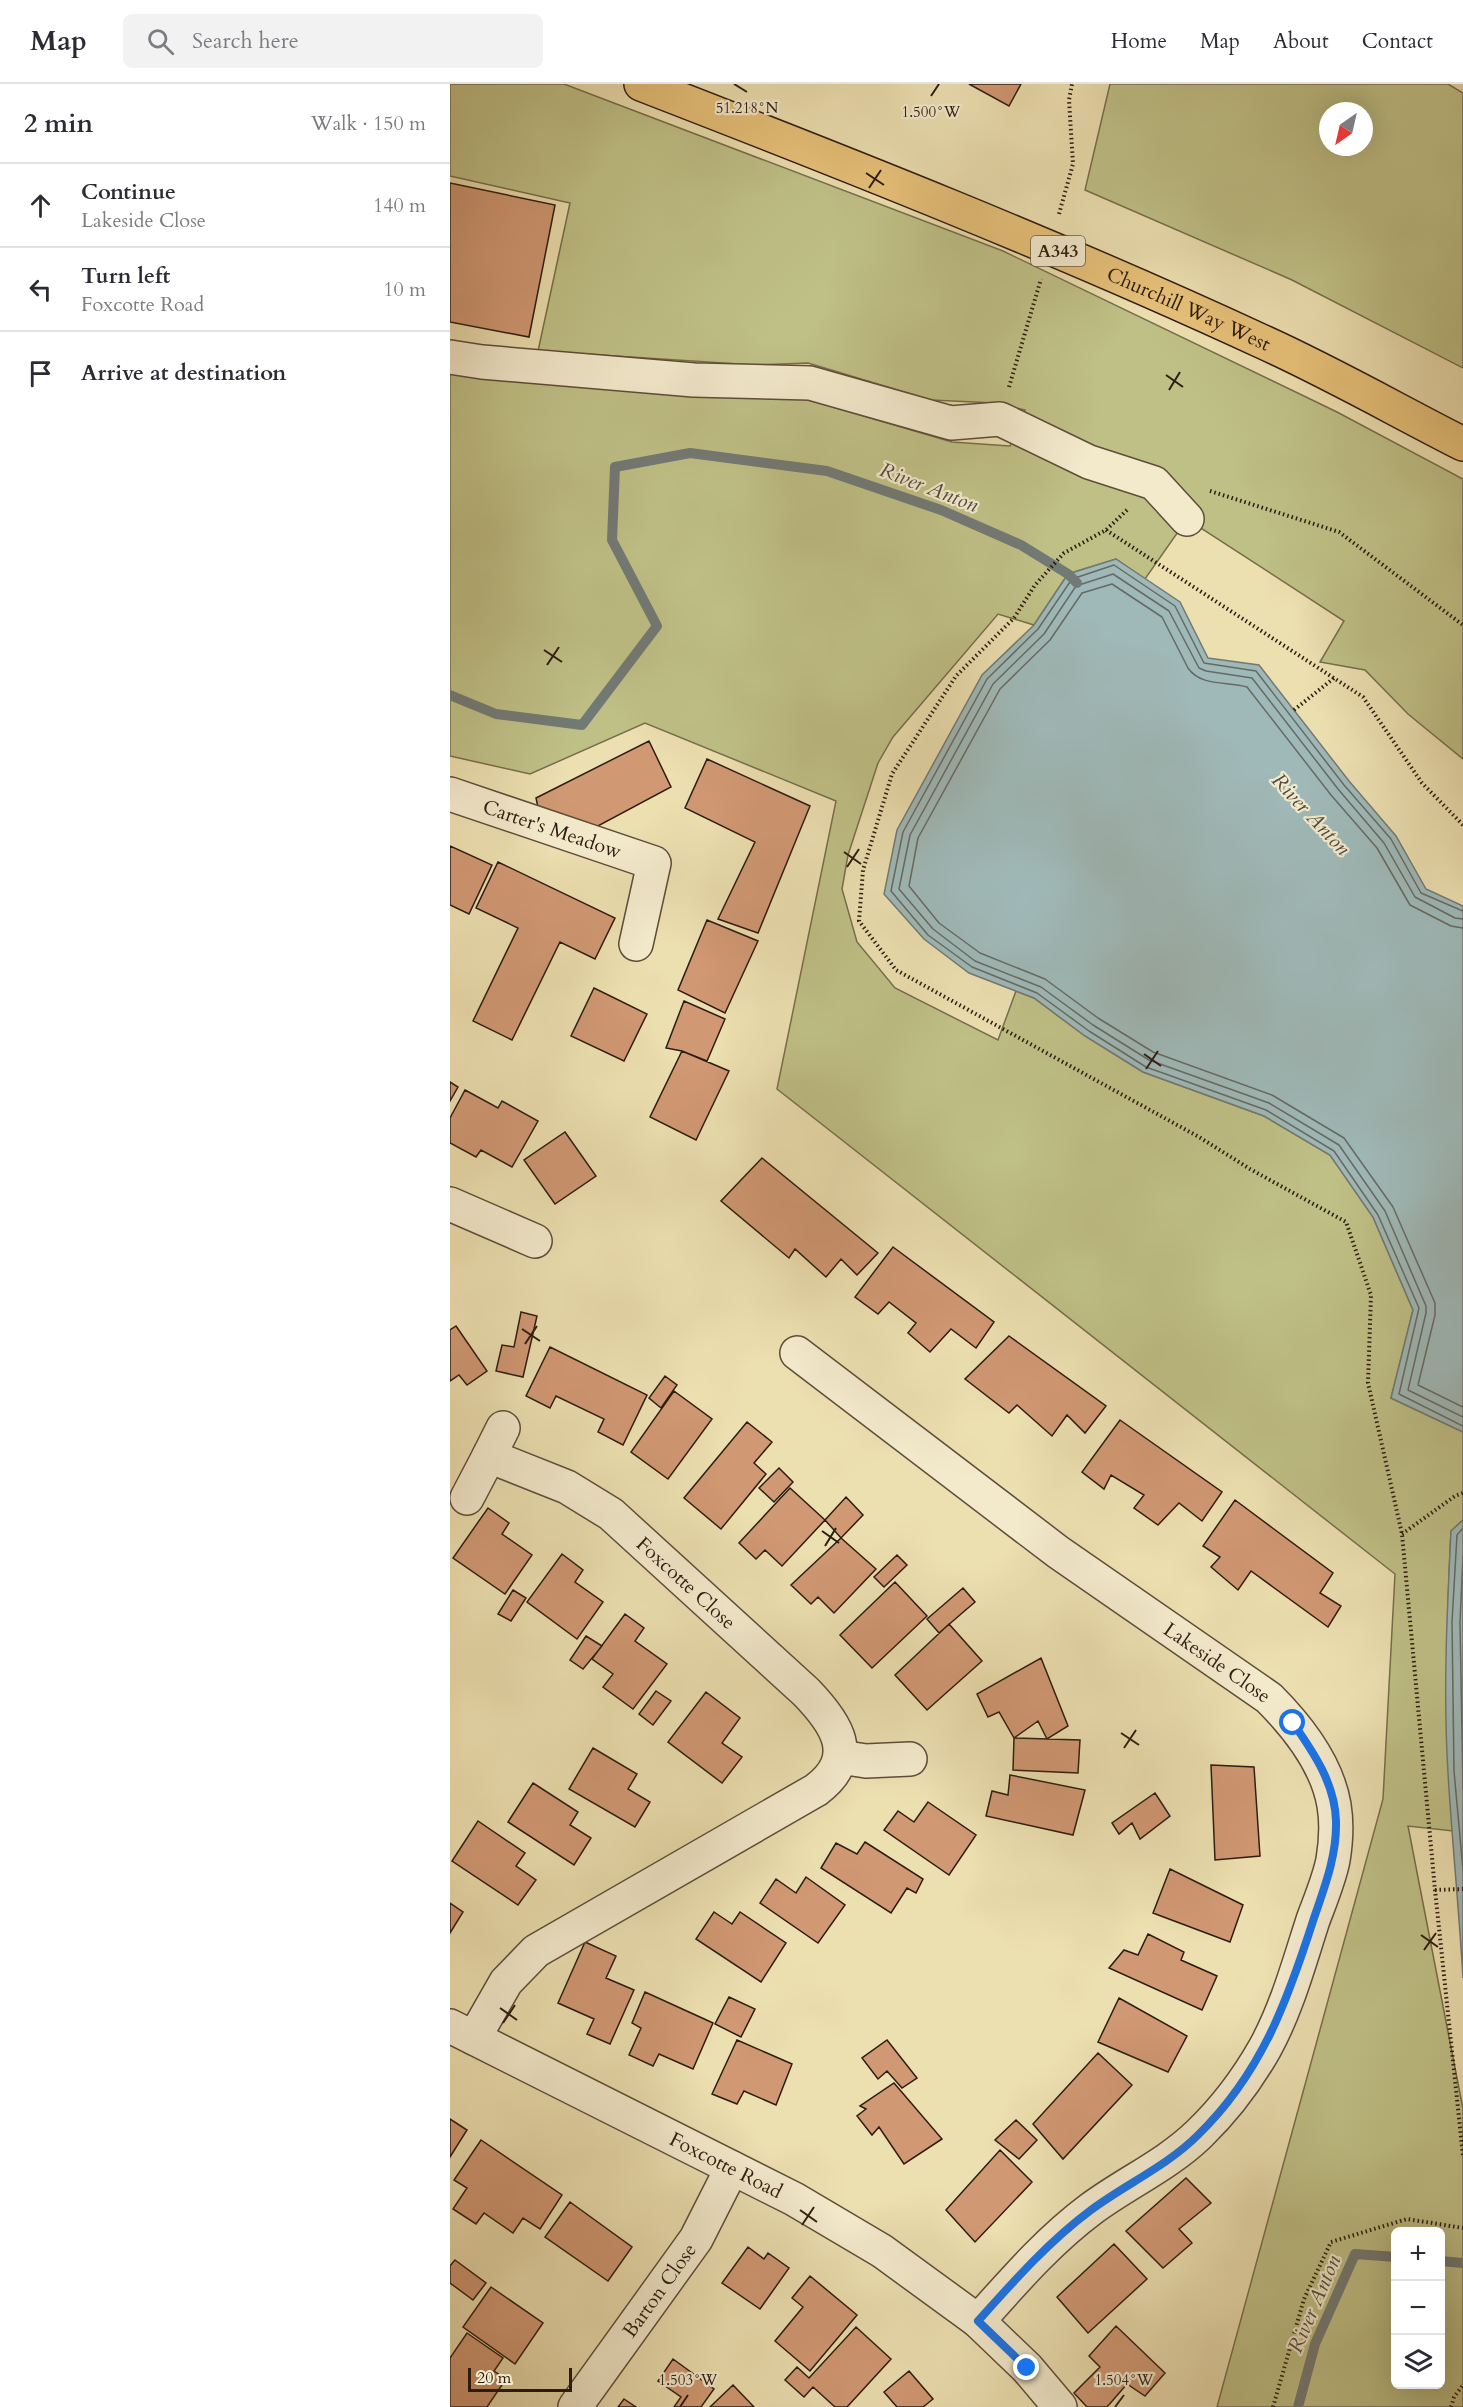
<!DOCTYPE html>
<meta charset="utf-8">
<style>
body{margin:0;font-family:Cardo,serif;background:#f2f2f3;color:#2b2b33}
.controls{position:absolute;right:18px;bottom:18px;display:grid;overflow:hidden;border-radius:9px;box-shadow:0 6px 24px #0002}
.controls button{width:54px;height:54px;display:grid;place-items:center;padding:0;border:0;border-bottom:2px solid #e1e1e2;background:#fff;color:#2b2b33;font:30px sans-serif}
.compass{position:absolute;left:869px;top:18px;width:54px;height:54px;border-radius:50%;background:#fff;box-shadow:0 6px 24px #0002;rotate:214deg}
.scale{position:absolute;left:18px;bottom:15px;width:104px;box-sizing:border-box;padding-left:6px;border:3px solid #2e1c10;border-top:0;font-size:16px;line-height:21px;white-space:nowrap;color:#2e1c10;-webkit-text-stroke:4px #f3eacc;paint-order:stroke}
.stop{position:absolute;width:18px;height:18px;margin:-14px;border:4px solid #1a73e8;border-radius:50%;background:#fff}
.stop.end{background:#1a73e8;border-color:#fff;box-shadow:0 2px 6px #0008}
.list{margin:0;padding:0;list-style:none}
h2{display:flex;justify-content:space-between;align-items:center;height:78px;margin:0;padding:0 24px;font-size:26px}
h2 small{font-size:20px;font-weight:400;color:#7c7c81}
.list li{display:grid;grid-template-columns:39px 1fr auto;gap:18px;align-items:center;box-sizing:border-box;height:84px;padding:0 24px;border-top:2px solid #e1e1e2}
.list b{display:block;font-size:22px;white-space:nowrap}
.list p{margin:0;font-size:20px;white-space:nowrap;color:#7c7c81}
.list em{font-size:20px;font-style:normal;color:#7c7c81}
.icon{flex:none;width:33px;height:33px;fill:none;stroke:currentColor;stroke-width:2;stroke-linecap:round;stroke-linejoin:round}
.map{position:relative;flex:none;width:1013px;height:2323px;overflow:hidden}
header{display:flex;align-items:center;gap:36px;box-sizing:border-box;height:84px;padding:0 30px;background:#fff;border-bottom:2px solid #e1e1e2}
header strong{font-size:28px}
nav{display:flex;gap:33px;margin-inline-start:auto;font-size:21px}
.search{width:420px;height:54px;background:#f2f2f3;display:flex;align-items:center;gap:15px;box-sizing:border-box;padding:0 21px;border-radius:9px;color:#7c7c81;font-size:22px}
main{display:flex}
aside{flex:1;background:#fff}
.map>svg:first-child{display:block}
.green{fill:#bfc086;stroke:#766e4b;stroke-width:1.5;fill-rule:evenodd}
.water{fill:#9fb9b8;stroke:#727a75;stroke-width:1.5}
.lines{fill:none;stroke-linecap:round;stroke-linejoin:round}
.shore{stroke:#666a64;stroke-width:1.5}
.stream{stroke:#727a75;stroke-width:10}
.building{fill:#d09873;stroke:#2e1c10;stroke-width:1.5}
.minor-casing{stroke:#5e4d38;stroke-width:36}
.major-casing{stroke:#2e1c10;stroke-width:36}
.path{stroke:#2e1c10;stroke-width:4;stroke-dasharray:1.5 3;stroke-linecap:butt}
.minor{stroke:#f3eacc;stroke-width:33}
.major{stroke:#e6c078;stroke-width:33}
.route{stroke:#1a73e8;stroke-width:8}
.ticks{fill:none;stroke:#2e1c10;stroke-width:2}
.labels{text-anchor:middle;stroke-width:4.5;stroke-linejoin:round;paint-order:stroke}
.shield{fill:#f3eacc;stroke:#695a48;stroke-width:1.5}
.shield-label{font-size:18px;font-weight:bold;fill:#2e1c10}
.street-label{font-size:20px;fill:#2e1c10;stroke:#f3eacc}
.water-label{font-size:21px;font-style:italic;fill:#504b42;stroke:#f3eacc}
.ticks-label{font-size:15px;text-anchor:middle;fill:#2e1c10;stroke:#f3eacc;stroke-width:4.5;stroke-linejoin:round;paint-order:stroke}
</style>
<header>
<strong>Map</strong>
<div class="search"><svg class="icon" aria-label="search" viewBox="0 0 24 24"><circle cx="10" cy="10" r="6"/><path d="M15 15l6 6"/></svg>Search here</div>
<nav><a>Home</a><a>Map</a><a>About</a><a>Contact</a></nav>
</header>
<main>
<aside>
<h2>2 min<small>Walk · 150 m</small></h2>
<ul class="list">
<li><svg class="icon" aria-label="ahead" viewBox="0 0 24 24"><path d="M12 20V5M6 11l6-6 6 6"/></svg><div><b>Continue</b><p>Lakeside Close</p></div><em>140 m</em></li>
<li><svg class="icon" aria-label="left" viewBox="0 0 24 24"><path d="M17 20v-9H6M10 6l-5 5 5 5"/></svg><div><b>Turn left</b><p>Foxcotte Road</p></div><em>10 m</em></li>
<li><svg class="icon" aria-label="arrive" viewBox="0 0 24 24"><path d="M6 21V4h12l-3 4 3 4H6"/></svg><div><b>Arrive at destination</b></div></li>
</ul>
</aside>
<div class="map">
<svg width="1013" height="2323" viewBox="0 0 1013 2323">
<rect width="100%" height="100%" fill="#ecdfb0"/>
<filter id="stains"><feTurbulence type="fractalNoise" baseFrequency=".00333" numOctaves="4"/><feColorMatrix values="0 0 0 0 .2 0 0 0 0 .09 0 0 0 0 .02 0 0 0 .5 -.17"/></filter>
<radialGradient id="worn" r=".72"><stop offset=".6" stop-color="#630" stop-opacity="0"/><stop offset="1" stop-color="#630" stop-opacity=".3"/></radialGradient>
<path class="green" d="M 0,0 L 114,0 L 553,167 L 887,328 L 1013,395 L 1013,675 L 958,630 L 915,586 L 870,578 L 894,537 L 737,435 L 695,495 L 666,475 L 618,490 L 584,541 L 548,530 L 443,653 L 428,679 L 398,771 L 392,805 L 407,858 L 445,904 L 548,956 L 566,907 L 584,914 L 635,952 L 693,988 L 814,1032 L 880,1071 L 923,1133 L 963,1226 L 941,1314 L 1013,1348 L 1013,1436 L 1001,1447 C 996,1547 994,1647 1003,1747 L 958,1742 L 1013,2025 L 1013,2323 L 767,2323 L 933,1715 L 945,1490 L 327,1005 L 386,717 L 195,639 L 80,690 L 0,672 L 0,283 L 356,315 L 502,358 L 560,362 L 575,326 L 545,319 L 481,316 L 358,279 L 304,281 L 88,267 L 120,119 L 0,92 ZM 946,2148 L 990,2148 L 990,2300 L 946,2300 Z
M 660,0 L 998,0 L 1013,9 L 1013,284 L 842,196 L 635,106 ZM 878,27 L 914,27 L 914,63 L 878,63 Z"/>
<path class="water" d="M 666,475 L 730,518 L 758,574 L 809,581 L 899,697 L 946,752 L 976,805 L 1013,822 L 1013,1348 L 941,1314 L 963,1226 L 923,1133 L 880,1071 L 814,1032 L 693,988 L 635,952 L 584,914 L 519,889 L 474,855 L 434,810 L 447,746 L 532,591 L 584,541 L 618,490 Z
M 1013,1436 L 1013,1894 C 1009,1825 1002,1757 998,1689 C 993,1609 997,1527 1001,1447 Z"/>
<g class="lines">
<path class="shore" d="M 1013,827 L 971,809 L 941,755 L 894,701 L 806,587 L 754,579 L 725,522 L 664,481 L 622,495 L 588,545 L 537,595 L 453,748 L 441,807 L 478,851 L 522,883 L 587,909 L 639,947 L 696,983 L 816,1026 L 884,1067 L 928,1131 L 969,1224 L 949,1310 L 1013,1342
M 1013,835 L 1005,834 L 965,813 L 934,759 L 888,705 L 802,594 L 756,587 L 749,584 L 719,527 L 663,490 L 626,502 L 594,550 L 543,600 L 460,751 L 449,805 L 483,845 L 525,877 L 591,903 L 643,941 L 699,976 L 819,1019 L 889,1061 L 935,1127 L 976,1222 L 976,1229 L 958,1306 L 1013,1333
M 1013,844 L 1001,842 L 960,821 L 927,764 L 881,711 L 797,603 C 778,597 751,603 738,584 L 712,533 L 662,500 L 632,509 L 600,556 L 550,605 L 468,754 L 459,802 L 489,839 L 530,869 L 595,895 L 648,934 L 703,968 L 822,1011 L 894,1054 L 943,1123 L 985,1219 L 985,1231 L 968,1301 L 1013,1323
M 1013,1444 L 1007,1451 L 1002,1538 L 1004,1687 L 1013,1786
M 1013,1472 L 1010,1538 L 1013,1705"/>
<path class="stream" d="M 0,611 L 46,630 L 132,641 L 207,542 L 162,456 L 165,383 L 240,369 L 377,387 L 491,426 L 571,461 L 618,490 L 627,499
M 990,2177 L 1013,2179
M 848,2323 L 865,2260 L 905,2170 L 946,2173"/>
</g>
<path class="building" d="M 519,0 L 571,0 L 559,22 Z
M 0,99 L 105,121 L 79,253 L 0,238 Z
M 199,657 L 221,703 L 133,750 L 90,733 L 86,714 Z
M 257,675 L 360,722 L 308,849 L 268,835 L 305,758 L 235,724 Z
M 0,762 L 42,781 L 19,830 L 0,821 Z
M 48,778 L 165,834 L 145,875 L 110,858 L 62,956 L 23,937 L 68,844 L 26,824 Z
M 257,836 L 308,857 L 275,929 L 228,906 Z
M 144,904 L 197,930 L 174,977 L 121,952 Z
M 234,917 L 275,935 L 257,977 L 232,967 L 216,964 Z
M 232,967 L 279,987 L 246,1056 L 200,1033 Z
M 0,998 L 8,1003 L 0,1017 Z
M 15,1006 L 48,1024 L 52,1017 L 88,1037 L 62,1083 L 31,1066 L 26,1073 L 0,1059 L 0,1034 Z
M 115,1048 L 146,1092 L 105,1120 L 74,1076 Z
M 312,1074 L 428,1169 L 407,1191 L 391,1175 L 376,1193 L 345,1165 L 339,1174 L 271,1117 Z
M 443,1163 L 544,1238 L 526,1264 L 501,1245 L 480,1268 L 458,1249 L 466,1239 L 439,1218 L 428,1230 L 405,1213 Z
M 71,1228 L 87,1232 L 73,1293 L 46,1287 L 52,1261 L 64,1263 Z
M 6,1242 L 37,1287 L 17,1301 L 9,1291 L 0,1297 L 0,1246 Z
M 559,1252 L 656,1322 L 635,1349 L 617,1331 L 602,1352 L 567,1321 L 559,1329 L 515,1295 Z
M 100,1263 L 197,1311 L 173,1361 L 148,1348 L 154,1335 L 106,1312 L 100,1324 L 76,1312 Z
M 215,1292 L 227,1301 L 211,1324 L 199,1314 Z
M 224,1307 L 262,1335 L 218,1395 L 181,1368 Z
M 670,1336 L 772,1408 L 752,1437 L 729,1419 L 708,1441 L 684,1424 L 694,1411 L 661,1391 L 654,1405 L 632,1388 Z
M 297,1338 L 322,1358 L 304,1379 L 316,1390 L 271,1445 L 234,1414 Z
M 329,1384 L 343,1398 L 324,1418 L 309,1404 Z
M 340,1404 L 375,1436 L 332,1482 L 315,1466 L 306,1475 L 289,1459 Z
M 396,1413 L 413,1431 L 391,1454 L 375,1436 Z
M 785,1416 L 883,1489 L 870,1509 L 891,1522 L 878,1543 L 801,1487 L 788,1506 L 761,1483 L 770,1473 L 753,1462 Z
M 38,1424 L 59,1439 L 52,1450 L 82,1471 L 55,1510 L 3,1474 Z
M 391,1454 L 426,1485 L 384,1529 L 368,1513 L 361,1520 L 341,1501 Z
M 112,1470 L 133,1486 L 125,1498 L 153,1518 L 127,1555 L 77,1518 Z
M 447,1471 L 457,1481 L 434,1503 L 424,1493 Z
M 445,1498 L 477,1532 L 422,1584 L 390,1551 Z
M 513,1504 L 525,1518 L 489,1549 L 477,1535 Z
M 63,1506 L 76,1514 L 61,1537 L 48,1530 Z
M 175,1530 L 194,1544 L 185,1557 L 217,1580 L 183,1625 L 153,1603 L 163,1590 L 142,1575 Z
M 499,1540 L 532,1577 L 477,1626 L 445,1591 Z
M 136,1552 L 152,1562 L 133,1585 L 120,1576 Z
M 591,1574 L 618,1642 L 597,1655 L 588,1637 L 564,1654 L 549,1628 L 538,1633 L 527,1610 Z
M 206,1607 L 221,1617 L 203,1641 L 189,1630 Z
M 256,1608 L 290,1634 L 272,1659 L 292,1673 L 272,1699 L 218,1658 Z
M 564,1654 L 630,1656 L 628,1689 L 563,1686 Z
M 143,1664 L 187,1690 L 178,1705 L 200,1718 L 185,1743 L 119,1705 Z
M 761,1681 L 804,1683 L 810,1772 L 765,1776 Z
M 560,1691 L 635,1706 L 623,1751 L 536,1732 L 542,1707 L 558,1711 Z
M 83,1699 L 128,1728 L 120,1741 L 141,1754 L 124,1781 L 58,1738 Z
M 705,1709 L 720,1732 L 690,1755 L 682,1739 L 669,1750 L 662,1739 Z
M 478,1718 L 526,1751 L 499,1791 L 434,1746 L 448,1727 L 464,1738 Z
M 28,1737 L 75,1769 L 66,1782 L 86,1796 L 68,1821 L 2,1777 Z
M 415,1758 L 473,1795 L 466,1809 L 457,1804 L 441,1829 L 371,1784 L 386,1759 L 407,1770 Z
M 720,1785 L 793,1821 L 780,1858 L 703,1829 Z
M 356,1793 L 395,1821 L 368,1859 L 310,1819 L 326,1795 L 346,1809 Z
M 0,1819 L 13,1828 L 0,1849 Z
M 264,1828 L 282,1840 L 290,1828 L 336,1859 L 311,1898 L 246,1855 Z
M 698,1850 L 734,1868 L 731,1876 L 767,1892 L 752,1926 L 659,1884 L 674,1866 L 688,1871 Z
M 135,1858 L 166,1872 L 156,1894 L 184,1906 L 160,1960 L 137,1950 L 144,1935 L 108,1919 Z
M 195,1908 L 263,1939 L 243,1985 L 209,1970 L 203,1982 L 179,1971 L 191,1944 L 182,1939 Z
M 279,1913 L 305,1925 L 291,1953 L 265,1940 Z
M 669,1914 L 737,1952 L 718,1988 L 648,1958 Z
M 287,1956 L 342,1980 L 326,2021 L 294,2007 L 287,2020 L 262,2010 Z
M 437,1956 L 467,1994 L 452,2004 L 437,1987 L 428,1995 L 412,1974 Z
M 648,1969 L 682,2001 L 613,2075 L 583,2040 Z
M 444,1999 L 492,2055 L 454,2080 L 429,2043 L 422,2051 L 407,2032 L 416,2025 L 410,2022 Z
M 0,2035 L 17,2046 L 0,2073 Z
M 566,2036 L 587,2056 L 569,2075 L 545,2056 Z
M 31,2056 L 112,2111 L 90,2145 L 73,2134 L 63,2149 L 34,2129 L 26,2140 L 3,2125 L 17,2104 L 4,2096 Z
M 550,2066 L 582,2098 L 525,2158 L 496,2126 Z
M 736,2094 L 761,2119 L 729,2145 L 742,2159 L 713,2184 L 676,2147 Z
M 120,2118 L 182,2163 L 158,2197 L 95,2153 Z
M 664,2160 L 697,2195 L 638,2249 L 607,2213 Z
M 298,2163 L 314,2175 L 318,2169 L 339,2184 L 310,2225 L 272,2199 Z
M 5,2176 L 36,2199 L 23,2216 L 0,2199 L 0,2182 Z
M 360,2192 L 407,2231 L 360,2287 L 325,2257 L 353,2223 L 342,2214 Z
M 41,2203 L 93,2239 L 65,2280 L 13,2243 Z
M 666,2242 L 715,2289 L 695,2312 L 677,2300 L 657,2323 L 637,2323 L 624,2309 L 650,2283 L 639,2272 Z
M 406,2243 L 441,2275 L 397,2323 L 385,2323 L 363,2303 L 354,2313 L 335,2296 L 347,2283 L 359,2294 Z
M 17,2249 L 53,2274 L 44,2287 L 56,2295 L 37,2323 L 0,2323 L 0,2274 Z
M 223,2275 L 264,2305 L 251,2323 L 224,2323 L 231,2313 L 208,2297 Z
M 459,2287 L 483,2315 L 473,2323 L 447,2323 L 434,2308 Z
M 283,2301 L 304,2323 L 260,2323 Z
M 174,2315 L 186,2323 L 168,2323 Z"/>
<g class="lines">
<g class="minor-casing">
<g id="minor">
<path d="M 0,273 L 32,278 L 244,296 L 360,299 L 501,339 L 550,335 L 639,378 L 704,399 L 737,435"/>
<path id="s1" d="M 0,710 L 204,779 L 186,860"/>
<path d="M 0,1120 L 85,1157"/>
<path id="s2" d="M 347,1269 L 608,1468 L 819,1614 C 848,1643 877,1680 884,1721 C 887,1739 886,1758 883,1776 C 879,1796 870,1817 863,1836 C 849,1879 837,1924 815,1964 C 798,1994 774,2026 749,2050 C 717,2081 676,2099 641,2125 C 598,2157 563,2198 528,2237"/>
<path d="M 39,1372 L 53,1344"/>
<path id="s3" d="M 17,1414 L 39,1372 L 117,1403 L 161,1430 L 356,1608 C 386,1639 410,1673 366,1706 L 86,1867 L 56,1898 L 24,1954"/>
<path d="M 390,1673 L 416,1677 L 460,1675"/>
<path id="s4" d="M 0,1942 L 344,2115 L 432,2167 L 528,2237 L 577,2284 L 610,2323"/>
<path id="s5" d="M 125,2323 L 246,2155 L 282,2084"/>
</g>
</g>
<g class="major-casing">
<g id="major">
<path id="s6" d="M 191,0 C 400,81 608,163 811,257 C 880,288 946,326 1013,360"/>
</g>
</g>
<path class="path" d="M 609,130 L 623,80 L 619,16 L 622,0
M 559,303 L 591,195
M 760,407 L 889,448 L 1013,541
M 677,426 L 656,446 L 614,469 L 585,501 L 564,534 L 506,592 L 442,690 L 413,786 L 409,837 L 446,886 L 749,1053 L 800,1085 L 896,1138 L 921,1211 L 918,1299 L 952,1450 L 985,1806 L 1013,2072
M 656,446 L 913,613 L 972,699 L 1013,741
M 844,626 L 884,594
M 952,1450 L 1005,1412 L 1013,1409
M 985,1806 L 1013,1805
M 823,2323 L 854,2215 L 881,2158 L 957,2135 L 1013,2144
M 1001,2323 L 1004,2313 L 1013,2301"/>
<use href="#minor" class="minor"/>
<use href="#major" class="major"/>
</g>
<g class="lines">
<path class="route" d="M 577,2284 L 528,2237 C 563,2198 598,2158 641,2126 C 676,2100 717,2082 748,2051 C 812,1989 838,1915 864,1834 C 875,1802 887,1771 886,1737 C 885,1700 864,1669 843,1639"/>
</g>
<path class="ticks" d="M 284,0 L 297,8M 481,12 L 489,0M 416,89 L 434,101M 419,104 L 431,86M 716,291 L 733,303M 719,306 L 730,288M 94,566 L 112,578M 97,581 L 109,563M 394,768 L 411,780M 397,783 L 409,765M 694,970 L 711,982M 696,985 L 708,967M 72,1245 L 90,1257M 75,1260 L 87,1242M 372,1447 L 389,1459M 375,1462 L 386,1444M 671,1649 L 689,1661M 674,1664 L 686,1646M 971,1851 L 988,1863M 974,1866 L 986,1849M 50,1924 L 67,1936M 53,1939 L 65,1921M 350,2126 L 367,2138M 352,2141 L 364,2123M 230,2323 L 238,2311M 665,2323 L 674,2311"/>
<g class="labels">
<rect class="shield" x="581" y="152" width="54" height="30" rx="4.5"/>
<g class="shield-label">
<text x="608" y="173">A343</text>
</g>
<g class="street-label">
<text dy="7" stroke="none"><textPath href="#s6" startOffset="592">Churchill Way West</textPath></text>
<text dy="7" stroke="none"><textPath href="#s1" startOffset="108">Carter's Meadow</textPath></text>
<text dy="7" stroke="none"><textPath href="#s3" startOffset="285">Foxcotte Close</textPath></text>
<text dy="7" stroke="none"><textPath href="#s2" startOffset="522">Lakeside Close</textPath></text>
<text dy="7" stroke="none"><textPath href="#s4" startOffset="309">Foxcotte Road</textPath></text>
<text dy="7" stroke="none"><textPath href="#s5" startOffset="144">Barton Close</textPath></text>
</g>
<g class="water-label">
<text transform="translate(479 403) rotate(21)" y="7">River Anton</text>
<text transform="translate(861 730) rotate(47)" y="7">River Anton</text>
<text transform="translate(864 2220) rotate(-67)" y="7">River Anton</text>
</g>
</g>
<g class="ticks-label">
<text x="297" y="29">51.218°N</text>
<text x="481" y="33">1.500°W</text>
<text x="238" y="2301">1.503°W</text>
<text x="674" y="2301">1.504°W</text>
</g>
<rect width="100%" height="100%" filter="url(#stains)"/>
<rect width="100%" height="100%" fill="url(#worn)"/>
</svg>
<div class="controls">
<button>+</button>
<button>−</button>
<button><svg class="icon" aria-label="layers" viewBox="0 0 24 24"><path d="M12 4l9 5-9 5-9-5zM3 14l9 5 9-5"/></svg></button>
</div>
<svg class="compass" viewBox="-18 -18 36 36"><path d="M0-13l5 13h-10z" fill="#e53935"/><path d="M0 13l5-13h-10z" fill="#7c7c81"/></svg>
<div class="scale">20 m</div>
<div class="stop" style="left:843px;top:1639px"></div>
<div class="stop end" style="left:577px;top:2284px"></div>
</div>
</main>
